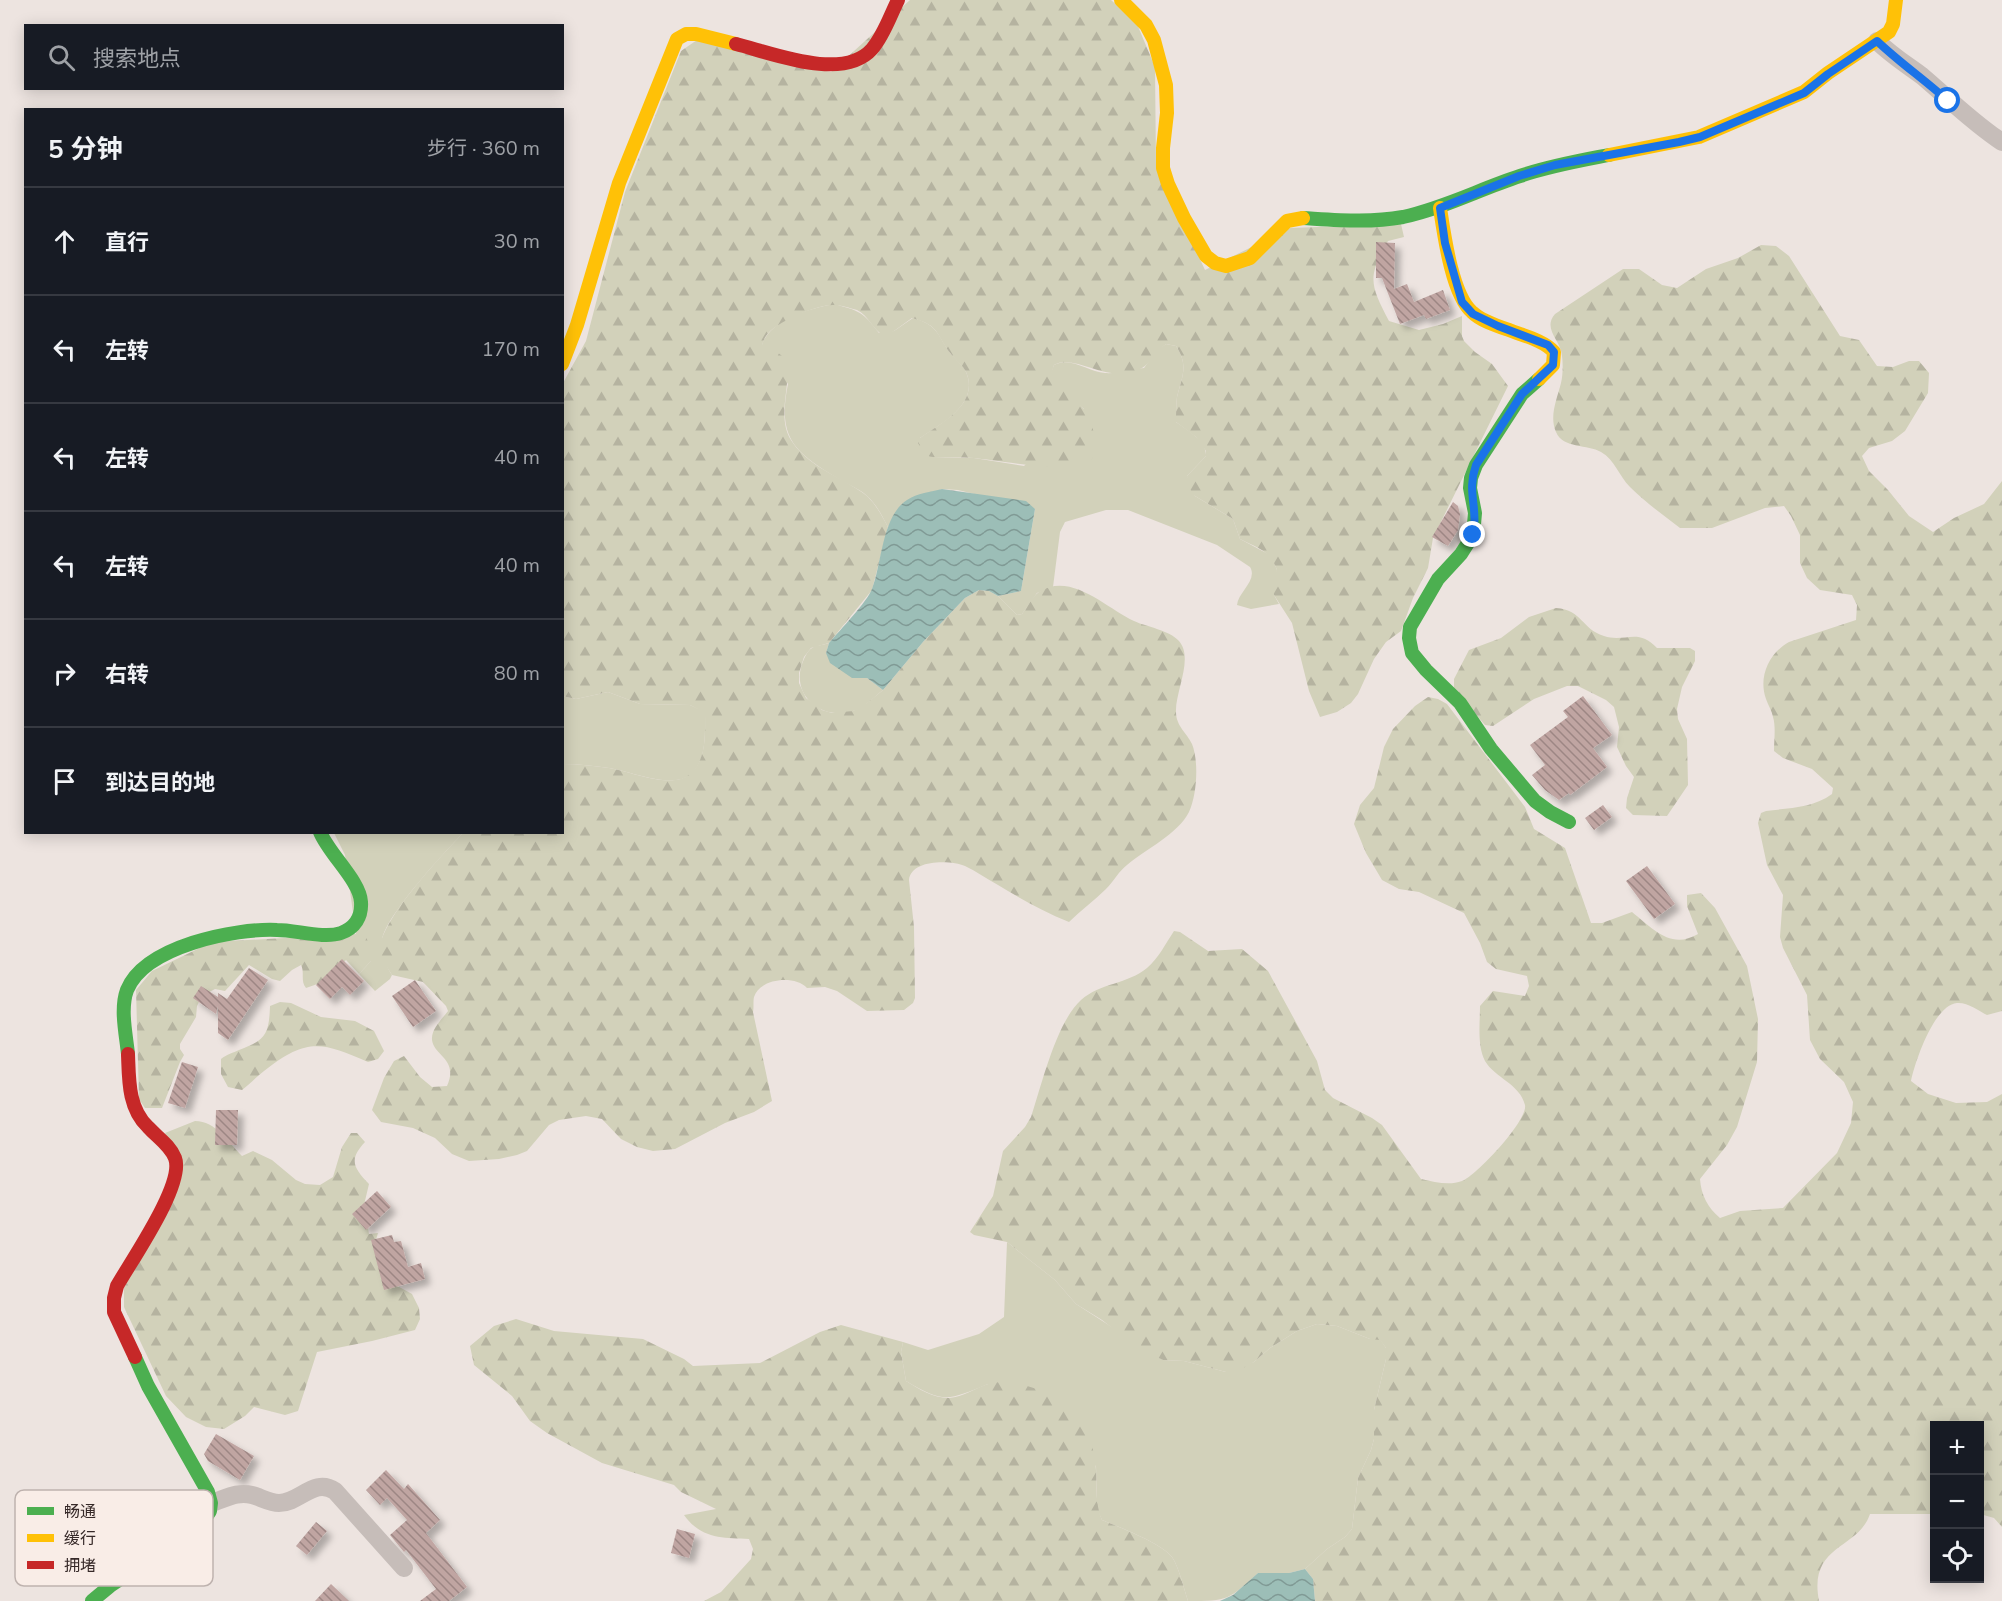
<!DOCTYPE html>
<html lang="zh">
<meta charset="utf-8">
<style>
body{margin:0;font-family:"Nunito Sans","Noto Sans SC",sans-serif;background:#20242c;color:#f1f3f6}
.controls{position:absolute;right:18px;bottom:18px;display:grid;overflow:hidden;border-radius:0px;box-shadow:0 3px 15px #0003}
.controls button{width:54px;height:54px;display:grid;place-items:center;padding:0;border:0;border-bottom:2px solid #363941;background:#171b24;color:#f1f3f6;font:30px sans-serif}
.stop{position:absolute;width:18px;height:18px;margin:-14px;border:4px solid #1a73e8;border-radius:50%;background:#fff}
.stop.end{background:#1a73e8;border-color:#fff;box-shadow:0 2px 6px #0008}
.list{margin:0;padding:0;list-style:none}
h2{display:flex;justify-content:space-between;align-items:center;height:78px;margin:0;padding:0 24px;font-size:26px}
h2 small{font-size:20px;font-weight:400;color:#9ea1a6}
.list li{display:grid;grid-template-columns:39px 1fr auto;gap:18px;align-items:center;box-sizing:border-box;height:108px;padding:0 24px;border-top:2px solid #363941}
.list b{display:block;font-size:22px;white-space:nowrap}
.list em{font-size:20px;font-style:normal;color:#9ea1a6}
.icon{flex:none;width:33px;height:33px;fill:none;stroke:currentColor;stroke-width:2;stroke-linecap:round;stroke-linejoin:round}
.map{position:relative;flex:none;width:2002px;height:1601px;overflow:hidden}
.search{position:absolute;background:#171b24;box-shadow:0 3px 15px #0003;left:24px;top:24px;width:540px;height:66px;display:flex;align-items:center;gap:15px;box-sizing:border-box;padding:0 21px;border-radius:0px;color:#9ea1a6;font-size:22px}
.panel{position:absolute;background:#171b24;box-shadow:0 3px 15px #0003;left:24px;top:108px;width:540px;height:726px;border-radius:0px}
.map>svg:first-child{display:block}
.grass{fill:#d2d1ba}
.forest{fill:url(#forest-firs)}
.water{fill:url(#water-waves)}
.building{fill:url(#building-back-hatch);filter:url(#shadow)}
.lines{fill:none;stroke-linecap:round;stroke-linejoin:round}
.street{stroke:#c6bdb9;stroke-width:18}
.fast{stroke:#4caf50;stroke-width:14}
.slow{stroke:#ffc107;stroke-width:14}
.jam{stroke:#c62828;stroke-width:14}
.route{stroke:#1a73e8;stroke-width:8}
.key{fill:#f9ede7;stroke:#beb2ae;stroke-width:1.5}
.key-label{font-size:16px;fill:#362928}
</style>
<div class="map">
<svg width="2002" height="1601" viewBox="0 0 2002 1601">
<defs>
<pattern id="forest-firs" width="22" height="20" patternUnits="userSpaceOnUse" patternTransform="scale(1.5)"><rect width="22" height="20" fill="#d2d1ba"/><path d="M5 1l3.5 6h-7zM16 11l3.5 6h-7z" fill="#b5b3a0"/></pattern>
<pattern id="water-waves" width="16" height="10" patternUnits="userSpaceOnUse" patternTransform="scale(1.5)"><rect width="16" height="10" fill="#9cbeb7"/><path d="M0 5q4-4 8 0t8 0" fill="none" stroke="#809a95"/></pattern>
<pattern id="building-back-hatch" width="6" height="6" patternUnits="userSpaceOnUse" patternTransform="scale(1.5)"><rect width="6" height="6" fill="#c0a5a2"/><path d="M-1 5l2 2M0 0l6 6M5-1l2 2" fill="none" stroke="#9d8684"/></pattern>
<filter id="shadow"><feDropShadow dx="5.5" dy="5.5" stdDeviation="3" flood-color="#0004"/></filter>
</defs>
<rect width="100%" height="100%" fill="#ede4e0"/>
<path class="grass" d="M 834,304 C 860,311 863,312 879,333 L 894,331 L 913,318 C 935,324 937,332 948,350 C 953,358 963,364 966,372 C 980,404 941,424 920,438 L 933,457 L 974,458 L 1024,466 L 1084,409 L 1055,385 L 1050,375 L 1054,365 C 1071,356 1088,372 1105,373 C 1117,374 1132,369 1144,368 L 1157,350 L 1166,344 L 1176,346 C 1189,366 1182,376 1177,397 C 1176,405 1176,414 1176,422 C 1187,430 1207,441 1206,456 L 1187,476 L 1195,496 L 1233,519 L 1240,539 L 1270,555 L 1273,560 L 1277,570 L 1274,595 L 1279,604 L 1251,609 L 1237,605 C 1238,592 1258,580 1250,567 L 1217,545 L 1128,510 L 1106,510 L 1065,522 L 1060,532 L 1053,587 L 1037,593 L 1022,614 L 1017,615 L 998,596 L 1021,591 L 1035,509 L 958,490 L 942,489 L 899,508 L 888,527 C 882,516 877,505 867,496 C 861,490 851,486 844,482 C 798,454 776,442 788,384 L 762,344 C 773,318 809,309 834,304 Z
M 829,643 L 826,653 L 867,678 L 883,690 C 874,697 864,708 853,711 C 822,721 791,696 802,664 C 804,659 807,651 812,648 C 816,645 824,645 829,643 Z
M 608,692 L 640,704 L 690,705 L 705,712 C 705,732 707,760 691,774 C 673,790 630,771 609,768 C 594,766 578,764 563,764 L 562,696 L 576,699 Z
M 334,833 L 463,833 C 444,853 386,915 382,940 C 380,954 385,964 392,975 L 390,979 L 375,991 L 359,974 L 371,961 L 356,934 L 345,855 Z
M 1007,1242 L 1055,1280 L 1076,1304 L 1163,1360 L 1184,1361 L 1226,1372 L 1254,1362 L 1270,1348 L 1297,1331 L 1317,1324 L 1337,1326 L 1370,1339 L 1380,1339 L 1386,1348 L 1386,1359 L 1374,1410 L 1374,1439 L 1371,1450 L 1358,1478 L 1352,1529 L 1345,1537 L 1327,1549 L 1305,1569 L 1289,1573 L 1258,1573 C 1228,1600 1229,1601 1188,1601 C 1184,1589 1179,1567 1172,1557 C 1161,1543 1119,1527 1102,1520 L 1097,1509 L 1096,1466 L 988,1384 C 949,1400 944,1404 906,1381 L 901,1352 L 903,1342 L 928,1350 L 979,1334 L 1004,1317 Z"/>
<path class="forest" d="M 910,0 L 1111,0 L 1137,24 L 1155,67 L 1156,165 L 1205,270 L 1290,228 L 1401,224 L 1404,237 L 1388,241 C 1367,277 1370,285 1389,321 L 1419,330 L 1443,324 L 1462,316 L 1462,336 L 1464,341 L 1475,352 L 1492,364 L 1508,386 L 1433,538 L 1428,568 L 1413,598 L 1401,631 L 1386,642 L 1374,659 L 1358,694 L 1351,703 L 1337,712 L 1320,717 L 1309,691 L 1292,623 L 1274,595 L 1272,579 L 1277,570 C 1270,550 1257,548 1240,539 L 1233,519 L 1195,496 L 1188,487 L 1187,476 L 1206,456 L 1206,451 L 1196,437 L 1176,422 C 1176,414 1176,405 1177,397 C 1182,376 1189,366 1176,346 L 1166,344 C 1156,351 1150,364 1142,368 C 1110,387 1077,353 1054,365 L 1051,375 C 1059,393 1082,400 1090,419 C 1094,431 1100,454 1088,463 C 1073,474 995,460 974,458 C 961,457 947,457 933,457 C 924,456 922,450 918,443 L 920,438 C 941,423 980,404 966,372 C 963,365 955,360 951,354 C 935,334 941,326 912,318 L 894,331 L 884,336 C 872,329 869,316 857,310 C 850,308 840,305 834,305 C 818,304 775,322 766,336 C 764,338 764,341 762,344 C 769,348 777,351 782,356 C 797,375 774,413 791,440 C 804,461 828,472 849,484 C 855,488 863,492 868,497 C 877,506 882,516 888,527 L 872,590 L 829,643 L 811,648 L 804,657 L 799,673 L 799,683 L 806,698 L 822,710 L 832,713 L 853,711 L 867,703 L 883,690 L 923,642 L 965,598 L 979,590 L 989,591 L 998,596 L 1017,615 L 1022,614 C 1027,607 1032,597 1039,592 C 1071,571 1106,608 1134,621 C 1147,627 1169,630 1179,641 C 1194,658 1175,692 1176,712 C 1176,726 1187,733 1192,744 C 1199,761 1197,795 1189,812 C 1178,834 1146,849 1127,865 C 1119,871 1114,881 1106,889 C 1094,901 1081,910 1069,922 C 1044,912 1021,899 998,885 C 987,879 976,871 965,866 C 951,860 911,859 909,880 L 914,927 L 915,998 L 913,1003 L 904,1010 L 867,1011 L 837,991 L 825,987 L 807,988 C 795,975 760,978 754,997 C 753,1001 754,1008 753,1012 L 772,1101 L 754,1112 L 725,1123 L 675,1149 L 653,1151 L 637,1147 L 621,1139 L 602,1119 L 586,1116 L 559,1120 L 549,1125 L 527,1151 L 517,1155 L 499,1159 L 469,1161 L 452,1154 L 435,1138 L 413,1128 L 381,1122 L 372,1110 L 384,1078 L 394,1061 L 404,1056 L 420,1077 L 432,1087 L 447,1086 C 459,1059 434,1056 432,1040 C 431,1029 442,1019 448,1011 L 446,1006 L 423,982 L 392,975 C 388,968 380,959 380,950 C 379,921 443,854 463,833 L 562,832 L 563,764 C 578,764 594,766 609,768 C 630,771 672,790 690,774 C 707,760 705,733 705,713 L 690,705 L 640,704 L 608,692 L 576,699 L 562,696 L 563,383 L 586,341 L 625,192 L 681,51 L 697,40 L 831,72 Z
M 1761,245 L 1776,246 L 1789,256 L 1840,336 L 1859,340 L 1877,366 L 1893,367 L 1909,361 L 1919,361 L 1929,373 L 1928,393 L 1905,431 L 1892,441 L 1869,448 L 1862,456 L 1869,471 L 1888,490 L 1909,516 L 1933,532 L 1954,518 L 1984,504 L 2002,481 L 2002,1011 L 1987,1015 C 1979,1011 1967,1002 1957,1003 C 1934,1005 1915,1062 1911,1081 L 1928,1094 L 1956,1103 L 1987,1102 L 2002,1094 L 2002,1527 L 1994,1518 L 1980,1514 L 1980,1426 L 1934,1426 L 1934,1514 L 1870,1514 C 1858,1550 1808,1544 1819,1601 L 1315,1601 L 1313,1579 L 1305,1569 L 1327,1549 L 1345,1537 L 1352,1529 L 1358,1478 L 1371,1450 L 1374,1439 L 1374,1410 L 1386,1359 L 1386,1348 L 1380,1340 L 1370,1339 L 1337,1326 L 1317,1324 L 1297,1331 L 1270,1348 L 1254,1362 L 1236,1372 L 1226,1372 L 1184,1361 L 1163,1360 L 1135,1346 L 1102,1320 L 1076,1304 L 1055,1280 L 1007,1242 L 974,1235 L 970,1232 L 993,1196 L 1003,1151 L 1025,1127 L 1031,1117 C 1042,1084 1056,1023 1081,1000 C 1100,983 1128,984 1147,968 C 1158,959 1166,943 1174,931 L 1180,932 L 1208,951 L 1242,949 L 1268,971 L 1317,1061 L 1325,1090 L 1333,1098 L 1372,1118 L 1382,1125 L 1421,1179 C 1435,1182 1449,1186 1462,1181 C 1477,1175 1528,1120 1525,1105 C 1520,1084 1495,1078 1485,1061 C 1477,1046 1480,1023 1480,1006 L 1493,991 L 1525,996 L 1529,986 L 1527,976 L 1496,969 L 1487,962 L 1480,943 L 1464,913 L 1419,892 L 1399,889 L 1382,880 L 1366,853 L 1354,824 L 1360,805 L 1374,788 L 1384,747 L 1393,729 L 1415,706 L 1428,697 L 1438,699 L 1447,704 L 1525,807 L 1534,829 L 1565,848 L 1591,923 L 1602,923 L 1632,912 C 1653,929 1671,950 1698,934 L 1687,906 L 1687,895 L 1701,893 L 1715,908 L 1747,966 L 1758,1019 L 1757,1062 L 1737,1127 L 1727,1145 L 1700,1179 C 1701,1195 1708,1208 1720,1218 L 1740,1211 L 1783,1208 L 1837,1153 L 1851,1123 L 1853,1102 L 1844,1082 L 1820,1059 L 1810,1040 L 1807,995 L 1783,948 L 1780,937 L 1783,895 L 1767,865 L 1758,823 L 1761,813 L 1766,811 C 1789,808 1813,808 1832,794 L 1833,788 L 1812,769 L 1783,758 L 1774,751 C 1774,740 1776,727 1773,717 C 1772,711 1768,705 1766,699 C 1758,677 1769,653 1789,642 L 1856,620 L 1857,605 L 1852,595 L 1820,590 L 1807,578 L 1800,563 L 1800,535 L 1791,516 L 1784,506 L 1765,508 L 1712,528 L 1680,528 C 1663,515 1645,502 1630,487 C 1619,476 1615,460 1601,452 C 1588,444 1563,449 1556,432 C 1549,416 1557,399 1561,383 C 1563,375 1563,364 1562,356 C 1561,340 1542,329 1555,314 L 1623,269 L 1639,269 L 1662,285 L 1677,288 L 1706,269 L 1738,258 Z
M 1556,608 C 1583,610 1581,629 1604,636 C 1625,643 1638,627 1657,648 L 1690,648 L 1695,651 L 1695,661 L 1682,687 L 1677,709 L 1678,719 L 1687,739 L 1688,785 L 1667,816 L 1633,815 L 1626,808 L 1627,798 L 1634,777 L 1626,766 L 1617,747 L 1619,727 L 1614,707 L 1606,700 L 1578,686 L 1567,686 L 1534,699 L 1493,726 L 1485,725 L 1454,689 L 1454,679 L 1469,650 L 1501,638 L 1529,617 Z
M 356,934 L 366,937 L 372,951 L 371,961 L 359,974 L 346,960 L 323,982 L 306,988 C 300,981 305,972 301,965 L 292,970 L 280,981 L 272,979 L 249,965 L 225,991 L 215,989 L 202,996 L 197,1006 L 196,1017 L 180,1044 L 180,1049 L 184,1055 L 180,1062 L 162,1108 L 145,1108 L 139,1099 L 136,990 L 152,971 L 212,942 Z
M 280,1002 L 291,1003 L 321,1017 L 355,1021 L 374,1031 L 384,1051 L 378,1059 L 368,1062 C 321,1041 306,1038 264,1071 C 256,1077 250,1084 242,1090 L 228,1087 L 221,1074 L 221,1059 C 227,1054 233,1053 239,1050 C 266,1040 269,1034 270,1006 Z
M 195,1121 C 216,1121 228,1142 242,1156 L 253,1151 L 272,1160 L 296,1180 L 305,1184 L 320,1185 L 333,1177 L 342,1147 L 351,1133 L 357,1133 L 365,1142 C 348,1160 354,1168 369,1184 L 364,1205 L 369,1234 L 378,1233 L 375,1243 L 392,1283 L 412,1294 L 419,1308 L 420,1319 L 415,1330 L 372,1341 L 317,1352 L 298,1411 L 285,1415 L 254,1407 L 245,1416 L 224,1429 L 206,1427 L 186,1417 L 166,1396 L 124,1307 L 124,1288 L 176,1189 L 165,1133 Z
M 516,1319 L 554,1331 L 643,1339 L 684,1359 L 693,1366 L 760,1363 L 820,1332 L 841,1325 L 903,1342 L 901,1352 L 906,1381 C 919,1389 933,1398 949,1398 C 963,1397 975,1388 988,1384 C 1013,1376 1066,1396 1080,1417 C 1089,1432 1095,1452 1096,1470 C 1097,1487 1095,1504 1102,1520 C 1119,1527 1161,1543 1172,1557 C 1179,1567 1184,1589 1188,1601 L 704,1601 L 721,1592 L 751,1559 L 753,1549 L 749,1539 C 723,1538 701,1539 684,1515 L 716,1509 L 681,1492 L 674,1485 L 602,1463 L 547,1433 L 530,1421 L 512,1396 L 474,1365 L 470,1346 L 494,1326 Z"/>
<path class="water" d="M 942,489 L 1026,501 L 1035,509 L 1021,591 L 998,596 L 989,591 L 979,590 L 965,598 L 923,642 L 883,690 L 867,678 L 852,678 L 830,663 L 826,653 L 829,643 C 840,630 867,602 872,589 C 882,563 882,516 907,500 C 917,493 931,492 942,489 Z
M 1305,1569 L 1313,1579 L 1315,1601 L 1220,1601 L 1233,1595 L 1258,1573 L 1289,1573 Z"/>
<path class="building" d="M 1376,242 L 1395,243 L 1394,289 L 1407,284 L 1414,302 L 1443,290 L 1450,310 L 1426,319 L 1424,315 L 1400,324 L 1382,278 L 1376,278 Z
M 1453,502 L 1458,506 L 1460,514 L 1458,530 L 1448,546 L 1432,537 Z
M 1583,696 L 1612,735 L 1593,748 L 1607,767 L 1570,795 L 1569,793 L 1559,800 L 1545,790 L 1532,775 L 1545,765 L 1530,745 L 1568,717 L 1563,711 Z
M 1603,805 L 1612,817 L 1594,830 L 1585,818 Z
M 1647,866 L 1675,904 L 1654,919 L 1626,881 Z
M 342,959 L 364,981 L 350,995 L 342,987 L 330,999 L 316,985 Z
M 249,968 L 268,980 L 228,1040 L 218,1033 L 218,1006 L 216,1014 L 193,998 L 201,986 L 218,997 L 218,993 L 227,999 Z
M 415,980 L 436,1011 L 413,1027 L 392,996 Z
M 182,1062 L 198,1067 L 185,1108 L 168,1103 Z
M 216,1110 L 238,1110 L 237,1145 L 215,1145 Z
M 377,1191 L 391,1207 L 366,1230 L 352,1214 Z
M 392,1235 L 394,1242 L 401,1241 L 408,1267 L 421,1263 L 425,1279 L 384,1290 L 371,1240 Z
M 216,1434 L 254,1456 L 240,1480 L 208,1461 L 204,1454 Z
M 386,1470 L 404,1489 L 408,1484 L 440,1520 L 426,1533 L 467,1587 L 449,1601 L 420,1601 L 436,1589 L 406,1550 L 404,1552 L 390,1535 L 407,1520 L 387,1498 L 380,1505 L 366,1490 Z
M 316,1522 L 327,1531 L 307,1555 L 296,1546 Z
M 677,1529 L 695,1534 L 689,1558 L 671,1553 Z
M 331,1584 L 349,1601 L 315,1601 Z"/>
<g class="lines">
<path class="street" d="M 1877,41 C 1891,55 1907,65 1922,76 C 1948,98 1973,123 2002,142
M 211,1503 C 225,1499 237,1491 252,1495 C 260,1497 270,1503 279,1503 C 300,1503 314,1477 335,1491 L 404,1568"/>
<path class="fast" d="M 1303,218 C 1337,220 1370,223 1403,217 C 1444,208 1480,189 1520,176 C 1549,166 1578,161 1609,155
M 1539,379 L 1522,394 L 1476,465 L 1471,478 L 1470,488 L 1475,513 L 1473,535 L 1461,554 L 1438,579 L 1410,627 L 1409,638 L 1412,653 L 1426,670 L 1460,703 L 1491,749 L 1535,801 L 1550,812 L 1569,822
M 128,1054 C 126,1034 120,1009 127,990 C 145,946 235,928 277,930 C 296,930 324,939 341,933 C 355,928 362,917 361,902 C 360,881 329,854 320,832
M 92,1601 L 110,1586 L 200,1526 L 210,1511 L 211,1503 L 208,1492 L 148,1386 L 135,1357"/>
<path class="slow" d="M 1121,0 L 1146,25 L 1154,40 L 1166,85 L 1167,113 L 1163,148 L 1163,168 L 1168,184 L 1184,218 L 1206,256 L 1215,263 L 1226,266 L 1250,258 L 1287,221 L 1303,218
M 1609,155 L 1699,137 L 1804,92 L 1828,73 L 1889,32 L 1893,24 L 1896,0
M 1440,208 C 1444,234 1452,295 1472,312 C 1481,321 1497,326 1509,330 C 1524,336 1543,340 1554,352 L 1553,365 L 1539,379
M 562,364 L 577,325 L 619,183 L 677,39 L 686,34 L 696,34 L 736,44"/>
<path class="jam" d="M 736,44 C 772,53 843,82 872,49 C 884,35 890,16 898,0
M 128,1054 C 129,1080 128,1108 148,1127 C 157,1137 170,1145 175,1158 C 185,1184 131,1261 117,1286 L 114,1298 L 114,1312 L 135,1357"/>
</g>
<g class="lines">
<path class="route" d="M 1473,535 C 1479,508 1466,493 1476,465 L 1522,394 L 1553,365 L 1554,352 L 1548,345 L 1498,326 L 1473,314 L 1462,302 L 1445,243 L 1440,208 L 1519,176 L 1555,165 L 1679,142 L 1700,137 L 1804,93 L 1828,74 L 1877,41 C 1900,63 1925,80 1948,101"/>
</g>
<rect x="15" y="1490" width="198" height="96" rx="9" class="key"/>
<rect x="27" y="1507" width="27" height="8" fill="#4caf50"/>
<rect x="27" y="1534" width="27" height="8" fill="#ffc107"/>
<rect x="27" y="1561" width="27" height="8" fill="#c62828"/>
<g class="key-label">
<text x="64" y="1517">畅通</text>
<text x="64" y="1544">缓行</text>
<text x="64" y="1571">拥堵</text>
</g>
</svg>
<div class="controls">
<button>+</button>
<button>−</button>
<button><svg class="icon" aria-label="locate" viewBox="0 0 24 24"><circle cx="12" cy="12" r="6"/><path d="M12 2v4M12 18v4M2 12h4M18 12h4"/></svg></button>
</div>
<div class="stop" style="left:1948px;top:101px"></div>
<div class="stop end" style="left:1473px;top:535px"></div>
<div class="search"><svg class="icon" aria-label="search" viewBox="0 0 24 24"><circle cx="10" cy="10" r="6"/><path d="M15 15l6 6"/></svg>搜索地点</div>
<section class="panel">
<h2>5 分钟<small>步行 · 360 m</small></h2>
<ul class="list">
<li><svg class="icon" aria-label="ahead" viewBox="0 0 24 24"><path d="M12 20V5M6 11l6-6 6 6"/></svg><div><b>直行</b></div><em>30 m</em></li>
<li><svg class="icon" aria-label="left" viewBox="0 0 24 24"><path d="M17 20v-9H6M10 6l-5 5 5 5"/></svg><div><b>左转</b></div><em>170 m</em></li>
<li><svg class="icon" aria-label="left" viewBox="0 0 24 24"><path d="M17 20v-9H6M10 6l-5 5 5 5"/></svg><div><b>左转</b></div><em>40 m</em></li>
<li><svg class="icon" aria-label="left" viewBox="0 0 24 24"><path d="M17 20v-9H6M10 6l-5 5 5 5"/></svg><div><b>左转</b></div><em>40 m</em></li>
<li><svg class="icon" aria-label="right" viewBox="0 0 24 24"><path d="M7 20v-9h11M14 6l5 5-5 5"/></svg><div><b>右转</b></div><em>80 m</em></li>
<li><svg class="icon" aria-label="arrive" viewBox="0 0 24 24"><path d="M6 21V4h12l-3 4 3 4H6"/></svg><div><b>到达目的地</b></div></li>
</ul>
</section>
</div>
